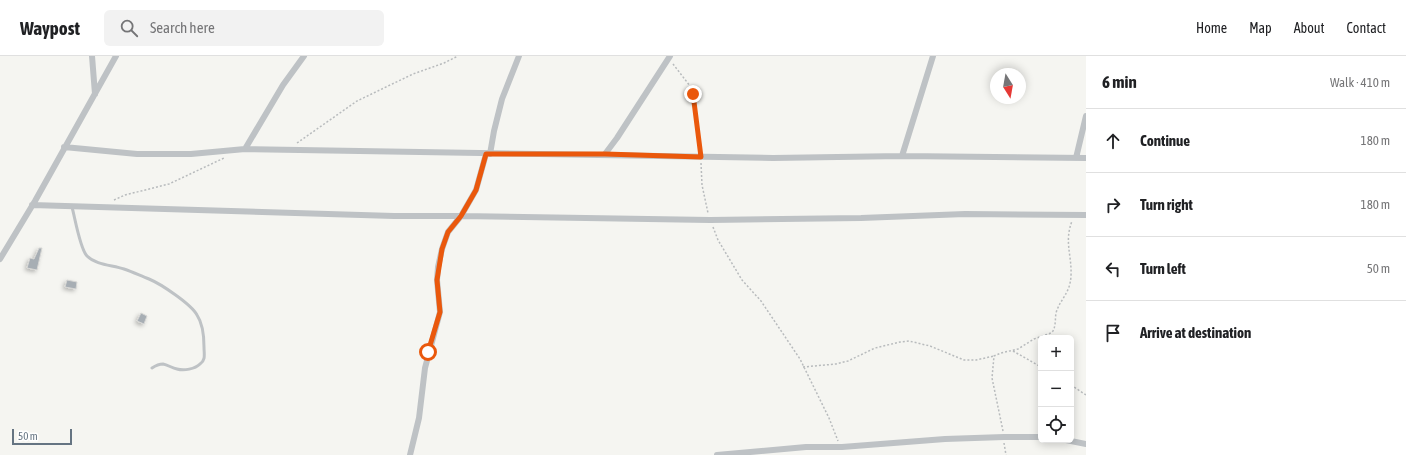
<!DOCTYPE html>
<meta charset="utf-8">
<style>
body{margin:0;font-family:"Asap Condensed",sans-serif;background:#f2f2f2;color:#202124}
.controls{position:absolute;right:12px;bottom:12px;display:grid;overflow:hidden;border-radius:6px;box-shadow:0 2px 10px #0003}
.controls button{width:36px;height:36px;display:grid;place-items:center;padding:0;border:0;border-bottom:1px solid #e0e0e0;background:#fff;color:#202124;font:20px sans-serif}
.compass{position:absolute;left:990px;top:12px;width:36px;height:36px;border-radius:50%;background:#fff;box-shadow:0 2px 10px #0003;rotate:169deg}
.scale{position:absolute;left:12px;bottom:10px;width:60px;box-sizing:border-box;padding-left:4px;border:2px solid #657482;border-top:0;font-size:11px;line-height:14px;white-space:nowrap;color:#657482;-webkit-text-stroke:3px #fff;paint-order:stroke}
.stop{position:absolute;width:12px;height:12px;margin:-9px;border:3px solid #ea580c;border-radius:50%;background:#fff}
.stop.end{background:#ea580c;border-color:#fff;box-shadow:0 1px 4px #0008}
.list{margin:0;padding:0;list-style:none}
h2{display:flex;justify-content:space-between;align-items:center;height:52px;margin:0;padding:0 16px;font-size:17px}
h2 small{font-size:13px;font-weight:400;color:#757577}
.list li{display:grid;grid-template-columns:26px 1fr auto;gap:12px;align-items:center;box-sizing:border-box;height:64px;padding:0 16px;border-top:1px solid #e0e0e0}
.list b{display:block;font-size:15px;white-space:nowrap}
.list em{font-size:13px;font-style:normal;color:#757577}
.icon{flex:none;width:22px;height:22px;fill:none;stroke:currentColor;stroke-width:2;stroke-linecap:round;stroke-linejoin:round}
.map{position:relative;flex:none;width:1086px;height:399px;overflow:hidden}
header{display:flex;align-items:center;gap:24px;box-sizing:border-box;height:56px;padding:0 20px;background:#fff;border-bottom:1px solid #e0e0e0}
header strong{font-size:19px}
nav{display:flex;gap:22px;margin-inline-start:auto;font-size:14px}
.search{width:280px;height:36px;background:#f2f2f2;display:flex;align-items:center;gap:10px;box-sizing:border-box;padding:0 14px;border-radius:6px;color:#757577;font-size:15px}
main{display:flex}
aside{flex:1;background:#fff}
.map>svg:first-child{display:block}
.building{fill:#a7aeb4;stroke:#d6d6d4;filter:url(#shadow)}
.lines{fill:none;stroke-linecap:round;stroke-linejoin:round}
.path{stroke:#b8bbbd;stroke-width:1.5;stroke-dasharray:2 2;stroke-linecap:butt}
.service{stroke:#bec2c5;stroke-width:3}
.minor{stroke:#bec2c5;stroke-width:6}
.route{stroke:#ea580c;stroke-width:5}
</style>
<header>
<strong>Waypost</strong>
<div class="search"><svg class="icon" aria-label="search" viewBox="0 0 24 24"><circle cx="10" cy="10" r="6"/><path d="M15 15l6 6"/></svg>Search here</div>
<nav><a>Home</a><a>Map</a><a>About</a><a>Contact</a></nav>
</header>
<main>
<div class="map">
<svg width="1086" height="399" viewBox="0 0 1086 399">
<defs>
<filter id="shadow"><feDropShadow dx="-2" dy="2" stdDeviation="2" flood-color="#0004"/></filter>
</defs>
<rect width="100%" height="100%" fill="#f5f5f1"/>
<path class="building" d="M 39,192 L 42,192 L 37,214 L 27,212 L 30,202 L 34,203 Z
M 67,224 L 77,226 L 76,233 L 65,231 Z
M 141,257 L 147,260 L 144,268 L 137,265 Z"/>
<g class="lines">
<path class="path" d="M 673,8 L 690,30 L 693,38 L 700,93
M 297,87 L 357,45 L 413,18 L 444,7 L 458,0
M 701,107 L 702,129 L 708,157
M 114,144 L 125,139 L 169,128 L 224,102
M 713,171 L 718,184 L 742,224 L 761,245 L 800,303 L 829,362 L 838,385
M 1013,295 L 1041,311
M 803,311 L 836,308 L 848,305 L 875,292 L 900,286 L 909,285 L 930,290 L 964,304 L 976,304 L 994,300
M 1071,329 L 1086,339
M 1003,375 L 992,322 L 994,300 L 1001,297 L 1018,293 L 1034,283 L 1051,277 L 1053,275 C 1056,269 1055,263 1056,257 C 1060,243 1070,238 1071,220 C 1072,199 1064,186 1072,165
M 1004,387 L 1006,399"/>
<path class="service" d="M 72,151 C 75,162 80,193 87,200 C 96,209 112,209 124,213 C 133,216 141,220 149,223 C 161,228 191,248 197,259 C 203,268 204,281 204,291 C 204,298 206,304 200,308 C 195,313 184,315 177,313 C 172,312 168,309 163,308 C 159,308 155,310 152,312"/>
<path class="minor" d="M 92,0 L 95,38
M 64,91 L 137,98 L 191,98 L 245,93 L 773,102 L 902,100 L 1086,102
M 245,93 L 283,29 L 304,0
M 490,98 L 494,75 L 502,43 L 519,0
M 605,98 L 617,82 L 670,0
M 902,100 L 933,0
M 1076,102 L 1086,60
M 32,149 L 394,160 L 461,160 L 710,164 L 861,162 L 965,158 L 1086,159
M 0,203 L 35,145 L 116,0
M 1066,384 L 1086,388
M 410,399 L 419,362 L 425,312 L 440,256 L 437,224 L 438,211 L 442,193 L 448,176 L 461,160 L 476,134 L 486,98
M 717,399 L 806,391 L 842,391 L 945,383 L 1004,381 L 1041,381"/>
</g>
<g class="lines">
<path class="route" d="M 428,296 L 440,256 L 437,224 L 442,193 L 448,176 L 461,160 L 476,134 L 486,98 L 605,98 L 701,101 L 693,38"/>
</g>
</svg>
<div class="controls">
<button>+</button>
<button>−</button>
<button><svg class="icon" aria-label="locate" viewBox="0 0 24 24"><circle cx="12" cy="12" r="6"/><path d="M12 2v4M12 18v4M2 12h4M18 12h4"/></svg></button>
</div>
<svg class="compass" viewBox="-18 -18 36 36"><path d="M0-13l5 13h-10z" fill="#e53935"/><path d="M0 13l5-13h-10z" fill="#757577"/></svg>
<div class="scale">50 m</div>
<div class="stop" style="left:428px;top:296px"></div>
<div class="stop end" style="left:693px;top:38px"></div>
</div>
<aside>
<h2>6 min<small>Walk · 410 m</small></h2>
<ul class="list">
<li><svg class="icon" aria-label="ahead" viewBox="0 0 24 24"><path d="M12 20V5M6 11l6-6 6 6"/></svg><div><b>Continue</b></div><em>180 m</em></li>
<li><svg class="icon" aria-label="right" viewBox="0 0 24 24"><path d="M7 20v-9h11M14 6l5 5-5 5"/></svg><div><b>Turn right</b></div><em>180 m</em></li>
<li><svg class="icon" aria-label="left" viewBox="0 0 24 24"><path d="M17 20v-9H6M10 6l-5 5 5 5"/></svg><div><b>Turn left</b></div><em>50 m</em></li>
<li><svg class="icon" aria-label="arrive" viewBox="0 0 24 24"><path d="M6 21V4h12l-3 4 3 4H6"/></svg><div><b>Arrive at destination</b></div></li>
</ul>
</aside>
</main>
